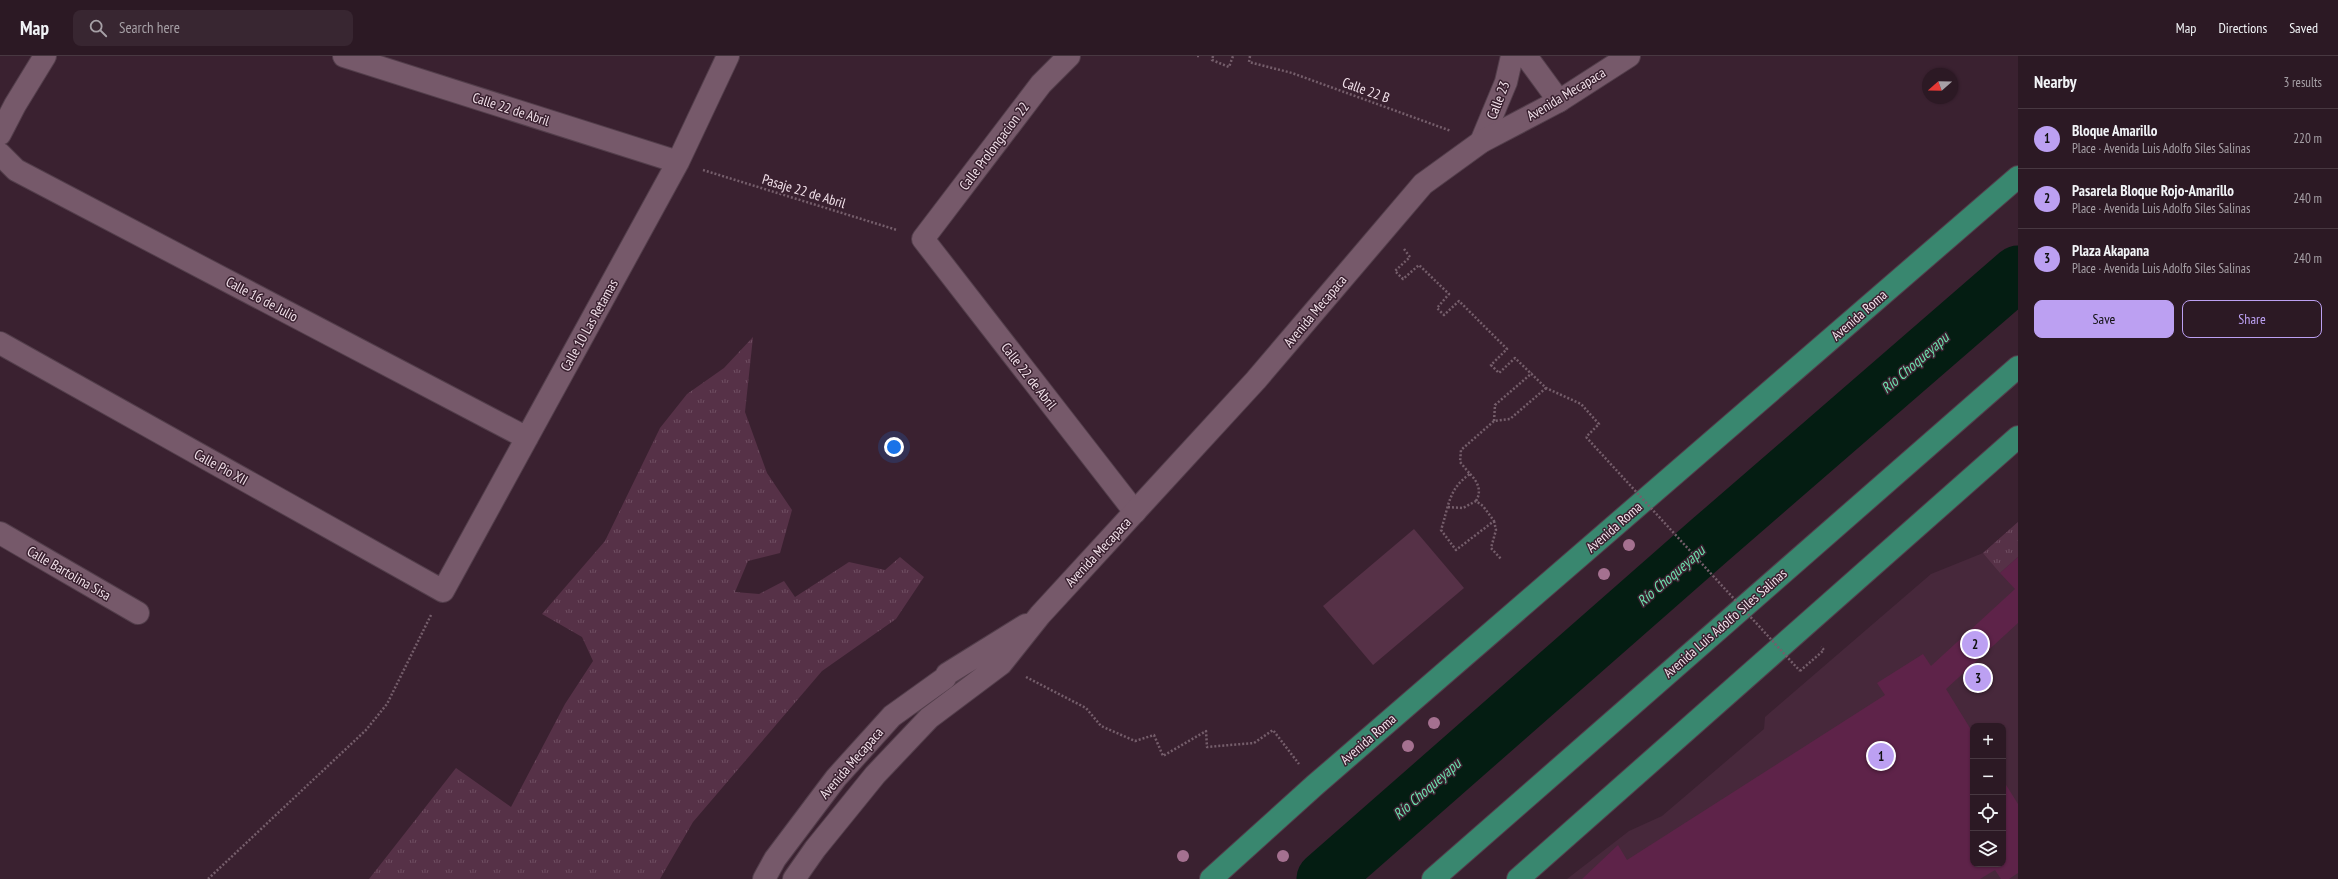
<!DOCTYPE html>
<meta charset="utf-8">
<style>
body{margin:0;font-family:"PT Sans Narrow",sans-serif;background:#382631;color:#f1f3f6}
.controls{position:absolute;right:12px;bottom:12px;display:grid;overflow:hidden;border-radius:8px;box-shadow:0 1px 3px #0004}
.controls button{width:36px;height:36px;display:grid;place-items:center;padding:0;border:0;border-bottom:1px solid #483841;background:#2c1924;color:#f1f3f6;font:20px sans-serif}
.compass{position:absolute;left:1922px;top:12px;width:36px;height:36px;border-radius:50%;background:#2c1924;box-shadow:0 1px 3px #0004;rotate:250deg}
.you{position:absolute;left:894px;top:391px;width:14px;height:14px;margin:-10px;border:3px solid #fff;border-radius:50%;background:#1a73e8;box-shadow:0 0 0 6px #1a73e833}
.badge{display:grid;place-items:center;width:26px;height:26px;border-radius:50%;background:#bca0f2;color:#111;font-size:13px;font-weight:700}
.pin{position:absolute;translate:-50% -50%;border:2px solid #fff;box-shadow:0 1px 4px #0006}
.list{margin:0;padding:0;list-style:none}
h2{display:flex;justify-content:space-between;align-items:center;height:52px;margin:0;padding:0 16px;font-size:17px}
h2 small{font-size:13px;font-weight:400;color:#a6a0a6}
.list li{display:grid;grid-template-columns:26px 1fr auto;gap:12px;align-items:center;box-sizing:border-box;height:60px;padding:0 16px;border-top:1px solid #483841}
.list b{display:block;font-size:15px;white-space:nowrap}
.list p{margin:0;font-size:13px;white-space:nowrap;color:#a6a0a6}
.list em{font-size:13px;font-style:normal;color:#a6a0a6}
.actions{display:flex;gap:8px;padding:12px 16px}
.actions a{flex:1;padding:9px 0;border:1px solid #bca0f2;border-radius:8px;text-align:center;font-size:14px;color:#bca0f2}
.actions .main{background:#bca0f2;color:#111}
.icon{flex:none;width:22px;height:22px;fill:none;stroke:currentColor;stroke-width:2;stroke-linecap:round;stroke-linejoin:round}
.map{position:relative;flex:none;width:2018px;height:823px;overflow:hidden}
header{display:flex;align-items:center;gap:24px;box-sizing:border-box;height:56px;padding:0 20px;background:#2c1924;border-bottom:1px solid #483841}
header strong{font-size:19px}
nav{display:flex;gap:22px;margin-inline-start:auto;font-size:14px}
.search{width:280px;height:36px;background:#382631;display:flex;align-items:center;gap:10px;box-sizing:border-box;padding:0 14px;border-radius:8px;color:#a6a0a6;font-size:15px}
main{display:flex}
aside{flex:1;background:#2c1924}
.map>svg:first-child{display:block}
.built{fill:#47283b;fill-rule:evenodd}
.grass{fill:url(#grass-tufts)}
.pitch{fill:#563147}
.lines{fill:none;stroke-linecap:round;stroke-linejoin:round}
.river{stroke:#041d12;stroke-width:55}
.building{fill:#5e2349}
.minor-casing{stroke:#533e4b;stroke-width:24}
.tertiary-casing{stroke:#533e4b;stroke-width:24}
.primary-casing{stroke:#533e4b;stroke-width:24}
.path{stroke:#755e6b;stroke-width:2.5;stroke-dasharray:2 2;stroke-linecap:butt}
.minor{stroke:#76596a;stroke-width:22}
.tertiary{stroke:#76596a;stroke-width:22}
.primary{stroke:#39876f;stroke-width:22}
.path-bridge{stroke:#755e6b;stroke-width:2.5;stroke-dasharray:2 2;stroke-linecap:butt}
.tree{fill:#a57190}
.labels{text-anchor:middle;stroke-width:3;stroke-linejoin:round;paint-order:stroke}
.street-label{font-size:14px;fill:#f3e2eb;stroke:#3a2130}
.water-label{font-size:15px;font-style:italic;fill:#6ddfac;stroke:#3a2130}
</style>
<header>
<strong>Map</strong>
<div class="search"><svg class="icon" aria-label="search" viewBox="0 0 24 24"><circle cx="10" cy="10" r="6"/><path d="M15 15l6 6"/></svg>Search here</div>
<nav><a>Map</a><a>Directions</a><a>Saved</a></nav>
</header>
<main>
<div class="map">
<svg width="2018" height="823" viewBox="0 0 2018 823">
<defs>
<pattern id="grass-tufts" width="24" height="20" patternUnits="userSpaceOnUse"><rect width="24" height="20" fill="#563147"/><path d="M3 7l-1-3M5 7V3M7 7l1-3M15 17l-1-3M17 17v-4M19 17l1-3" fill="none" stroke="#6f4f62"/></pattern>
</defs>
<rect width="100%" height="100%" fill="#3a2130"/>
<path class="built" d="M 2018,466 L 2018,823 L 1567,823 L 1629,775 L 1662,760 L 1764,673 L 1765,661 L 1931,518 L 1983,497 ZM 1973,670 L 2003,670 L 2003,808 L 1973,808 Z"/>
<path class="grass" d="M 753,281 L 745,356 L 767,417 L 792,454 L 780,497 L 748,505 L 735,536 L 759,538 L 784,525 L 795,541 L 849,506 L 885,514 L 900,501 L 924,521 L 896,563 L 822,615 L 693,766 L 660,823 L 369,823 L 456,712 L 511,751 L 565,648 L 593,605 L 582,581 L 542,558 L 605,485 L 660,372 L 687,338 L 724,312 Z
M 2018,466 L 2018,501 L 2000,517 L 1983,497 Z"/>
<path class="pitch" d="M 1414,473 L 1464,532 L 1373,609 L 1323,550 Z"/>
<g class="lines">
<path class="river" d="M 1324,823 L 1710,484 L 2018,217"/>
</g>
<path class="building" d="M 2018,501 L 2018,567 L 1946,633 L 1973,677 L 1973,808 L 2003,808 L 2003,724 L 2018,748 L 2018,817 L 2009,823 L 2001,823 L 1995,814 L 1980,823 L 1582,823 L 1618,789 L 1627,804 L 1885,639 L 1877,627 L 1923,598 L 1931,610 L 2015,533 L 2000,517 Z"/>
<g class="lines">
<g class="minor-casing">
<path id="minor" d="M 344,0 L 678,106
M 1069,0 L 1041,28 L 923,183 L 1135,456
M 1526,0 L 1559,45
M 0,78 L 15,49 L 45,0
M 1481,86 L 1506,26 L 1512,0
M 0,98 L 16,114 L 527,382
M 0,287 L 443,535 L 678,106 L 728,0
M 0,477 L 138,557"/>
</g>
<g class="tertiary-casing">
<path id="tertiary" d="M 764,823 L 775,803 L 836,722 L 892,660 L 945,622 L 947,618 L 1026,569
M 794,823 L 815,793 L 875,719 L 929,662 L 1001,608 L 1040,559 L 1256,324 L 1423,128 L 1481,86 L 1559,45 L 1629,0"/>
</g>
<g class="primary-casing">
<path id="primary" d="M 1211,823 L 1315,729 L 2018,121
M 1433,823 L 2018,311
M 1518,823 L 2018,381"/>
</g>
<path class="path" d="M 1197,0 L 1201,0
M 1213,0 L 1212,4 L 1229,11 L 1233,0
M 1250,0 L 1249,6 L 1292,17 L 1451,75
M 703,114 L 897,174
M 1404,193 L 1410,201 L 1395,215 L 1403,223 L 1419,209 L 1449,238 L 1437,252 L 1444,259 L 1459,245 L 1507,293 L 1491,309 L 1499,317 L 1515,302 L 1546,332 L 1581,348 L 1599,368 L 1586,381
M 1494,365 L 1495,349 L 1532,317
M 1470,418 C 1478,426 1482,435 1476,445
M 1448,451 L 1463,452 L 1476,445 L 1483,450 L 1494,465 L 1456,494 L 1441,474 C 1449,450 1448,433 1470,418 L 1460,406 L 1461,394 L 1494,365 L 1510,363 L 1546,332
M 1494,465 L 1496,474 L 1491,492 L 1501,503
M 1800,615 L 1824,594 L 1821,591
M 1026,621 L 1086,652 L 1101,670 L 1135,685 L 1154,679 L 1163,700 L 1206,675 L 1207,691 L 1254,687 L 1273,674 L 1299,708
M 208,823 L 366,674 L 387,648 L 431,559"/>
<use href="#minor" class="minor"/>
<use href="#tertiary" class="tertiary"/>
<use href="#primary" class="primary"/>
<path class="path-bridge" d="M 1586,381 L 1800,615"/>
</g>
<g class="tree">
<circle cx="1629" cy="489" r="6"/>
<circle cx="1604" cy="518" r="6"/>
<circle cx="1434" cy="667" r="6"/>
<circle cx="1408" cy="690" r="6"/>
<circle cx="1183" cy="800" r="6"/>
<circle cx="1283" cy="800" r="6"/>
</g>
<g class="labels">
<g class="street-label">
<text transform="translate(1366 34) rotate(20)" y="5">Calle 22 B</text>
<text transform="translate(1566 38) rotate(-31)" y="5">Avenida Mecapaca</text>
<text transform="translate(1498 44) rotate(-69)" y="5">Calle 23</text>
<text transform="translate(511 53) rotate(18)" y="5">Calle 22 de Abril</text>
<text transform="translate(994 90) rotate(-53)" y="5">Calle Prolongacion 22</text>
<text transform="translate(804 135) rotate(17)" y="5">Pasaje 22 de Abril</text>
<text transform="translate(262 243) rotate(28)" y="5">Calle 16 de Julio</text>
<text transform="translate(1315 255) rotate(-50)" y="5">Avenida Mecapaca</text>
<text transform="translate(1859 259) rotate(-41)" y="5">Avenida Roma</text>
<text transform="translate(589 269) rotate(-61)" y="5">Calle 10 Las Retamas</text>
<text transform="translate(1029 320) rotate(52)" y="5">Calle 22 de Abril</text>
<text transform="translate(221 411) rotate(29)" y="5">Calle Pio XII</text>
<text transform="translate(1614 471) rotate(-41)" y="5">Avenida Roma</text>
<text transform="translate(1098 496) rotate(-47)" y="5">Avenida Mecapaca</text>
<text transform="translate(69 517) rotate(30)" y="5">Calle Bartolina Sisa</text>
<text transform="translate(1725 567) rotate(-41)" y="5">Avenida Luis Adolfo Siles Salinas</text>
<text transform="translate(1368 683) rotate(-41)" y="5">Avenida Roma</text>
<text transform="translate(851 707) rotate(-49)" y="5">Avenida Mecapaca</text>
</g>
<g class="water-label">
<text transform="translate(1915 307) rotate(-41)" y="5">Río Choqueyapu</text>
<text transform="translate(1671 520) rotate(-41)" y="5">Río Choqueyapu</text>
<text transform="translate(1427 733) rotate(-41)" y="5">Río Choqueyapu</text>
</g>
</g>
</svg>
<div class="controls">
<button>+</button>
<button>−</button>
<button><svg class="icon" aria-label="locate" viewBox="0 0 24 24"><circle cx="12" cy="12" r="6"/><path d="M12 2v4M12 18v4M2 12h4M18 12h4"/></svg></button>
<button><svg class="icon" aria-label="layers" viewBox="0 0 24 24"><path d="M12 4l9 5-9 5-9-5zM3 14l9 5 9-5"/></svg></button>
</div>
<svg class="compass" viewBox="-18 -18 36 36"><path d="M0-13l5 13h-10z" fill="#e53935"/><path d="M0 13l5-13h-10z" fill="#a6a0a6"/></svg>
<div class="you"></div>
<div class="pin badge" style="left:1881px;top:700px">1</div>
<div class="pin badge" style="left:1975px;top:588px">2</div>
<div class="pin badge" style="left:1978px;top:622px">3</div>
</div>
<aside>
<h2>Nearby<small>3 results</small></h2>
<ul class="list">
<li><span class="badge">1</span><div><b>Bloque Amarillo</b><p>Place · Avenida Luis Adolfo Siles Salinas</p></div><em>220 m</em></li>
<li><span class="badge">2</span><div><b>Pasarela Bloque Rojo-Amarillo</b><p>Place · Avenida Luis Adolfo Siles Salinas</p></div><em>240 m</em></li>
<li><span class="badge">3</span><div><b>Plaza Akapana</b><p>Place · Avenida Luis Adolfo Siles Salinas</p></div><em>240 m</em></li>
</ul>
<div class="actions"><a class="main">Save</a><a>Share</a></div>
</aside>
</main>
